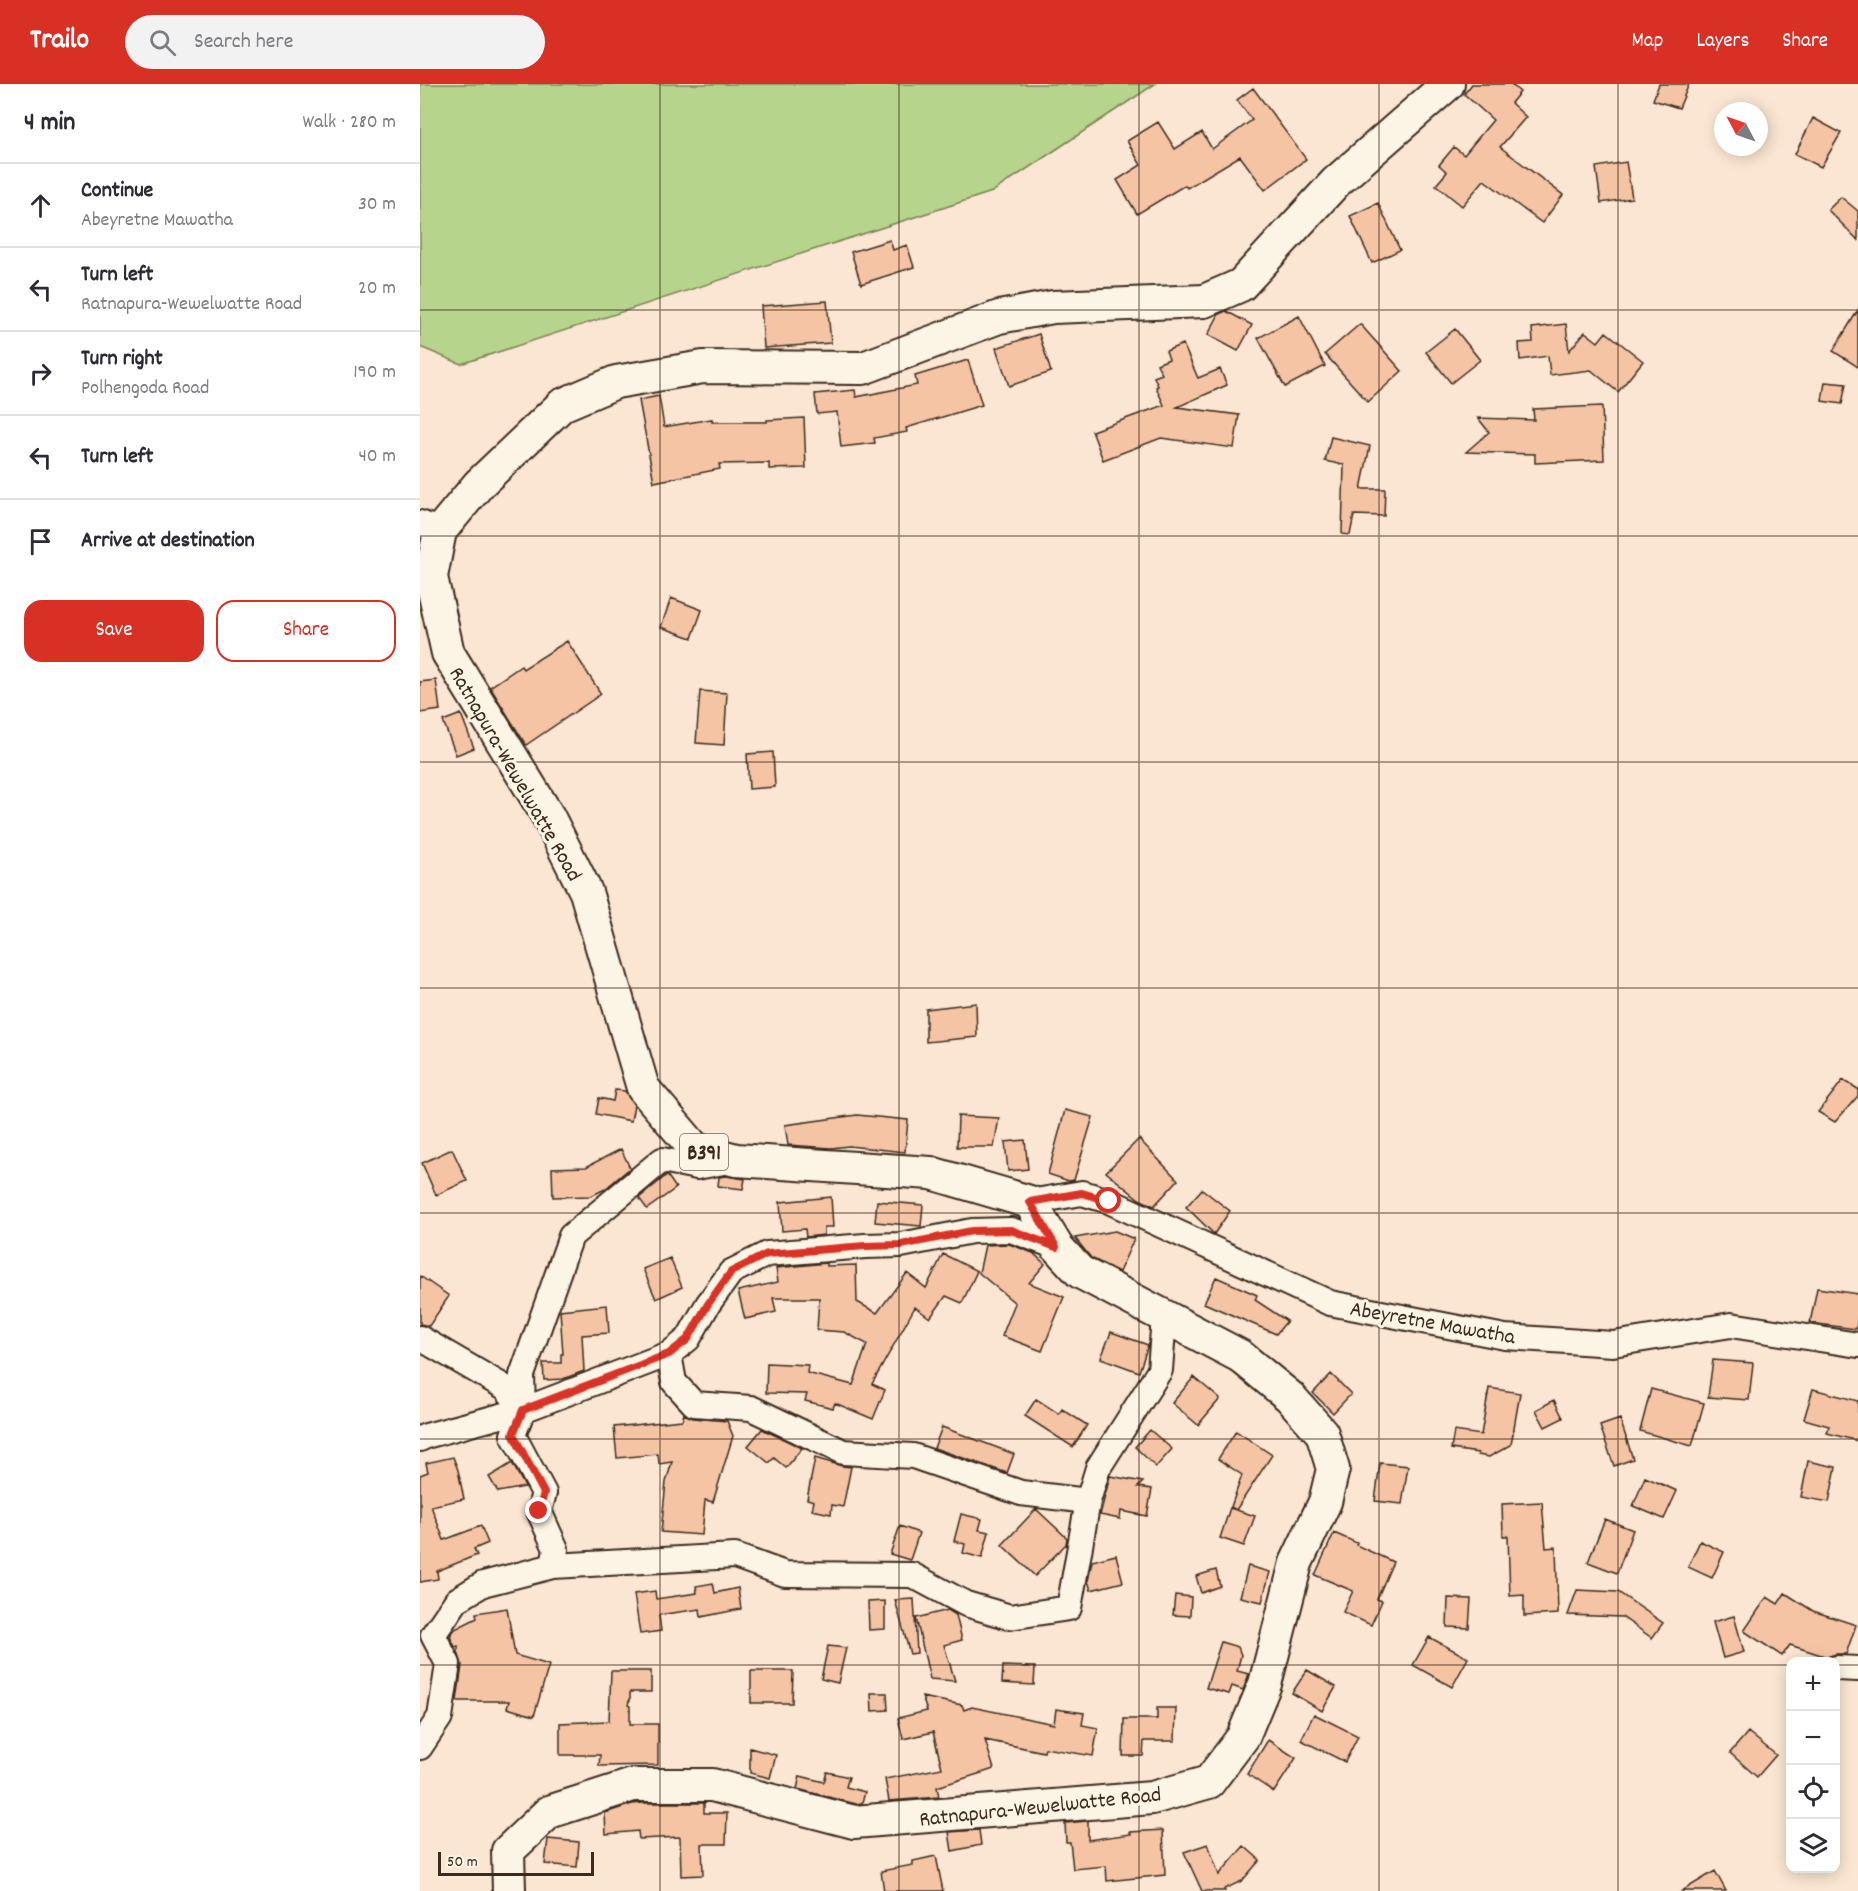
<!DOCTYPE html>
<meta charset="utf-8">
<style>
body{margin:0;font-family:Dekko,sans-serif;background:#f2f2f3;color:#2b2b33}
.controls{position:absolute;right:18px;bottom:18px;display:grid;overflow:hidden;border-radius:12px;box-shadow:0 3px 15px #0003}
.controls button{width:54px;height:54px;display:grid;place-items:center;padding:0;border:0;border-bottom:2px solid #e1e1e2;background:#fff;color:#2b2b33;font:30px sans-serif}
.compass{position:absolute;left:1294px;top:18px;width:54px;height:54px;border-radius:50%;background:#fff;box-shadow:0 3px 15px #0003;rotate:311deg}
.scale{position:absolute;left:18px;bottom:15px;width:156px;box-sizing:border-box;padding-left:6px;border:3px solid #3b2a1e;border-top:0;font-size:16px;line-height:21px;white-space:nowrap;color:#3b2a1e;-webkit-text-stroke:4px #fcf5e5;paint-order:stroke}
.stop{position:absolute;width:18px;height:18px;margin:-14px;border:4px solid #d93025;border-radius:50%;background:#fff}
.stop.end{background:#d93025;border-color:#fff;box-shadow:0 2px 6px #0008}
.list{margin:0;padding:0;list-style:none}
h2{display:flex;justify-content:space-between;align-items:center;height:78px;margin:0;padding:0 24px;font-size:26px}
h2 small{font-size:20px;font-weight:400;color:#7c7c81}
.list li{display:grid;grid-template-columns:39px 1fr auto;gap:18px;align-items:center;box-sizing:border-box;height:84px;padding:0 24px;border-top:2px solid #e1e1e2}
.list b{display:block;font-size:22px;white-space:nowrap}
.list p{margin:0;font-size:20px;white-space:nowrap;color:#7c7c81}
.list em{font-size:20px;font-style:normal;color:#7c7c81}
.actions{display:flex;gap:12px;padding:18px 24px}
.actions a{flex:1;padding:14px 0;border:2px solid #d93025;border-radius:18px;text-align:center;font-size:21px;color:#d93025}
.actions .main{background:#d93025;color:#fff}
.icon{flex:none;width:33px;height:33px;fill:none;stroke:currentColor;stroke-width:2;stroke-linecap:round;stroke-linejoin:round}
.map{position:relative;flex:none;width:1438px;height:1807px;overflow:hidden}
header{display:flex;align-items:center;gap:36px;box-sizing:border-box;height:84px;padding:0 30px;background:#d93025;color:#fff}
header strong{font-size:28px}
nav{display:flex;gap:33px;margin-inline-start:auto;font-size:21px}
.search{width:420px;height:54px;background:#f2f2f3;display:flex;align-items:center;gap:15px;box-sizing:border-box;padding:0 21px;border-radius:33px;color:#7c7c81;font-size:22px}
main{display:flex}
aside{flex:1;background:#fff}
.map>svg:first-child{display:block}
.green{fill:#b7d48c;stroke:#797f55;stroke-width:1.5}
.building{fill:#f5c4a5;stroke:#3b2a1e;stroke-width:1.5}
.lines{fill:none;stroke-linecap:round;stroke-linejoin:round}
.minor-casing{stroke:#3b2a1e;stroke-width:28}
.major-casing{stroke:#3b2a1e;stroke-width:36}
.minor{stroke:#fcf5e5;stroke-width:24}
.major{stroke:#fcf5e5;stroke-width:32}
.route{stroke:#d93025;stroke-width:8}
.grid{fill:none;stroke:#3b2a1e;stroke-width:1.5;stroke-opacity:0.55}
.labels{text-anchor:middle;stroke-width:6;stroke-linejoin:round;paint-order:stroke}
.shield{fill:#fcf5e5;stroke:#75675a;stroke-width:1.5}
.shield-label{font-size:21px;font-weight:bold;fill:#3b2a1e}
.street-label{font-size:22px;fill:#3b2a1e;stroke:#fcf5e5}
</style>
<header>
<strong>Trailo</strong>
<div class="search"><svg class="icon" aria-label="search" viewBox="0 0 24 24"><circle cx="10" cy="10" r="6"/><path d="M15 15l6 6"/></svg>Search here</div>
<nav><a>Map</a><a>Layers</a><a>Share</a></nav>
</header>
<main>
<aside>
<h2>4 min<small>Walk · 280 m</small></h2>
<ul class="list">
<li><svg class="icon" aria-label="ahead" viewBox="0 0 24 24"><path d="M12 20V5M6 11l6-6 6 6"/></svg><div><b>Continue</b><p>Abeyretne Mawatha</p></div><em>30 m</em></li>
<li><svg class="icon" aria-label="left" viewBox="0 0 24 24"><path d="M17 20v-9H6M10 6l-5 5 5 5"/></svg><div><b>Turn left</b><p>Ratnapura-Wewelwatte Road</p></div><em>20 m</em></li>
<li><svg class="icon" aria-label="right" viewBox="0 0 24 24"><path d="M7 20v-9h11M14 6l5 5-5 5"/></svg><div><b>Turn right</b><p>Polhengoda Road</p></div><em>190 m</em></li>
<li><svg class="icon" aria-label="left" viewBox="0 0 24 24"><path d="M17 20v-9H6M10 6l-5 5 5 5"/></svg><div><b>Turn left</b></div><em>40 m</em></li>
<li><svg class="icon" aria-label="arrive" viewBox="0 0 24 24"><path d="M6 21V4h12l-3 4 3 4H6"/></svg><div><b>Arrive at destination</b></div></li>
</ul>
<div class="actions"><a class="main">Save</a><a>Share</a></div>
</aside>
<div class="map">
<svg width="1438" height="1807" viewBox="0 0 1438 1807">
<rect width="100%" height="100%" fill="#fae6d2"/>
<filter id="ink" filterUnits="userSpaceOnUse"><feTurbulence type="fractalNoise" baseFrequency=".0167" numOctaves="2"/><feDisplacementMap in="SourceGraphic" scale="12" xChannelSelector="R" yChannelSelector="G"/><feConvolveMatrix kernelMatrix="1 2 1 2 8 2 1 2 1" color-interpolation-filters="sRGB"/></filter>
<g filter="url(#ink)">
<path class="green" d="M 0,0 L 735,0 L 572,108 L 41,280 L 0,263 Z"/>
<path class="building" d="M 1052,0 L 1091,0 L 1100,8 L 1091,19 L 1106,33 L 1080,63 L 1143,111 L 1122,139 L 1064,96 L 1042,122 L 1016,101 L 1027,88 L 1019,81 L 1034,63 L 1044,71 L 1073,36 L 1044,10 Z
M 1239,0 L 1269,0 L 1259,24 L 1233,16 Z
M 833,4 L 886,75 L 845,106 L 820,72 L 767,104 L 765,101 L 717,130 L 697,96 L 721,81 L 707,57 L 738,38 L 755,65 L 782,48 L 792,65 L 832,36 L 817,16 Z
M 1393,34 L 1421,49 L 1401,83 L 1375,70 Z
M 1206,78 L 1212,114 L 1181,119 L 1176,83 Z
M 1421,113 L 1438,127 L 1438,156 L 1408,126 Z
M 958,119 L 980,166 L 952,179 L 930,132 Z
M 470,156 L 473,166 L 487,161 L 494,183 L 441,200 L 431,168 Z
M 407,217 L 411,259 L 344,264 L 341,222 Z
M 1438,226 L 1438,283 L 1413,267 Z
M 806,227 L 832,241 L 818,267 L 788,251 L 799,230 Z
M 879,232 L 905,282 L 865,303 L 838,254 Z
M 940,240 L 982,287 L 948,318 L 905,270 Z
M 1146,240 L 1149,267 L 1165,248 L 1178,258 L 1186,248 L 1223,277 L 1198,308 L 1171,286 L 1130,291 L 1128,272 L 1100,276 L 1099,259 L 1113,258 L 1112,244 Z
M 1035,245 L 1060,276 L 1031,299 L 1006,268 Z
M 619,250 L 631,288 L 589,302 L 576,264 Z
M 763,260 L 778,294 L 800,285 L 807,301 L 757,323 L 819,331 L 814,364 L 741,354 L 683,376 L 672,347 L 744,321 L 736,303 L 738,302 L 734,293 L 742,290 L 737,280 L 749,275 L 746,267 Z
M 548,276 L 562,321 L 486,344 L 487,348 L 454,354 L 455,359 L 421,363 L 417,328 L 397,330 L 395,310 L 435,306 L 436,313 L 497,301 L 495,292 Z
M 1405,298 L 1426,300 L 1422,320 L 1402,317 Z
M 239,312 L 244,343 L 292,335 L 292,338 L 347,338 L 347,336 L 384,334 L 386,384 L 349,385 L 349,379 L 299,380 L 300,385 L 234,398 L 219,316 Z
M 1182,322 L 1184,376 L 1115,379 L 1115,370 L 1046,368 L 1069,348 L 1058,334 L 1114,336 L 1113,325 Z
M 911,353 L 950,362 L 941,405 L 965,405 L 964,432 L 934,431 L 930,451 L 922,450 L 924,381 L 905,377 Z
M 251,514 L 282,526 L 272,554 L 241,543 Z
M 147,557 L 181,610 L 106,661 L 70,603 L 101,582 L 103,585 Z
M 16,596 L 20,626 L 0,629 L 0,598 Z
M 280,607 L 307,609 L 304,661 L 276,659 Z
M 41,630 L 54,664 L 36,671 L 23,637 Z
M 353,668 L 355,703 L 329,705 L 327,670 Z
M 556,919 L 557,953 L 506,958 L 506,925 Z
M 1423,996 L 1438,1005 L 1438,1012 L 1415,1038 L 1398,1028 Z
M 195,1006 L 205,1007 L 214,1021 L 211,1037 L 176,1030 L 179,1014 L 193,1017 Z
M 645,1026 L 673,1033 L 654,1096 L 649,1097 L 628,1090 Z
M 437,1031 L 488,1036 L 485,1068 L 429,1062 L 411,1064 L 368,1061 L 365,1041 Z
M 538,1032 L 579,1034 L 574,1063 L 537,1063 Z
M 719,1055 L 758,1096 L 734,1122 L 719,1115 L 686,1088 Z
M 605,1056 L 608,1085 L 588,1087 L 585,1058 Z
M 32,1065 L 47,1097 L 16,1111 L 2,1079 Z
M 201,1065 L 210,1084 L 185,1105 L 171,1112 L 133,1113 L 132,1084 L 166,1083 Z
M 247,1091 L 256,1104 L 227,1125 L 219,1114 Z
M 306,1092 L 325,1095 L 323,1105 L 298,1102 L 299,1093 Z
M 782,1105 L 810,1127 L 794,1150 L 766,1123 Z
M 411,1113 L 413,1143 L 404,1143 L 404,1151 L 386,1153 L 385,1145 L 362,1147 L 360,1118 Z
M 457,1117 L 503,1121 L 501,1142 L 455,1138 Z
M 695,1147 L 714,1155 L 699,1188 L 671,1174 L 655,1154 Z
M 589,1160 L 613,1169 L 625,1180 L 609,1199 L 644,1213 L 622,1267 L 582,1252 L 595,1219 L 559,1189 L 565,1161 Z
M 523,1170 L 557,1187 L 542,1219 L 526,1212 L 510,1234 L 495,1223 L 452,1300 L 465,1306 L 453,1335 L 415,1319 L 413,1324 L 385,1317 L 387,1310 L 346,1309 L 347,1279 L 388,1281 L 387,1289 L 433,1301 L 447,1260 L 424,1248 L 397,1246 L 399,1214 L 353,1214 L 356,1228 L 325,1235 L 318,1207 L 358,1198 L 356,1184 L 407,1179 L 407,1182 L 436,1181 L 437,1218 L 457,1229 L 487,1189 L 506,1204 Z
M 250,1174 L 262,1203 L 236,1215 L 223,1185 Z
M 0,1192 L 29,1212 L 9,1242 L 0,1240 Z
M 796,1193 L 837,1211 L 835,1216 L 867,1237 L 856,1250 L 784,1219 Z
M 1397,1204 L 1438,1210 L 1438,1234 L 1436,1245 L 1390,1239 Z
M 187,1221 L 189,1249 L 162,1251 L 164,1287 L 143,1295 L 124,1296 L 123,1279 L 141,1279 L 141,1270 L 143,1270 L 140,1226 Z
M 691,1248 L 728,1261 L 719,1288 L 681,1274 Z
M 1293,1276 L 1333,1279 L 1329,1316 L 1288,1313 Z
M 911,1290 L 931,1310 L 913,1329 L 893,1309 Z
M 774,1293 L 800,1315 L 778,1341 L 752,1319 Z
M 1069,1304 L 1100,1309 L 1091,1361 L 1069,1373 L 1058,1371 L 1058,1369 L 1031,1365 L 1034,1347 L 1061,1351 Z
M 1231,1305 L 1284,1319 L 1272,1362 L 1220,1347 Z
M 1393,1305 L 1438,1317 L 1438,1357 L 1407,1349 L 1409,1342 L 1384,1335 Z
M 616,1315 L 639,1330 L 642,1325 L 667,1341 L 653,1363 L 605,1332 Z
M 1134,1316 L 1143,1334 L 1125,1343 L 1116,1326 Z
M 264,1330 L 273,1334 L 307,1337 L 313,1352 L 293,1418 L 285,1416 L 282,1451 L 241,1448 L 246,1398 L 252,1378 L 239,1380 L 238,1370 L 197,1374 L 194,1343 L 262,1336 Z
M 1200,1335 L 1213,1375 L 1194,1382 L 1180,1342 Z
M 522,1343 L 594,1370 L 587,1389 L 514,1364 Z
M 342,1345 L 382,1364 L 366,1384 L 354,1374 L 349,1379 L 328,1362 Z
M 730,1346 L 752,1365 L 736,1383 L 715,1363 Z
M 816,1347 L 852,1371 L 816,1426 L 811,1423 L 822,1391 L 798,1375 Z
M 33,1373 L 38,1386 L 44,1415 L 11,1422 L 24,1456 L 61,1442 L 68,1459 L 54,1465 L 57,1471 L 17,1487 L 18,1495 L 0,1498 L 0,1391 L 8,1388 L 6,1379 Z
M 395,1374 L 422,1382 L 431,1383 L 423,1423 L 412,1421 L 411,1430 L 392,1426 L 394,1417 L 387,1415 Z
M 1388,1377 L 1416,1383 L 1409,1418 L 1381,1413 Z
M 92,1379 L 105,1403 L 78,1408 L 69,1393 Z
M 960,1379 L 988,1382 L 982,1420 L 955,1417 Z
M 690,1392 L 723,1398 L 718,1403 L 732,1405 L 727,1432 L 701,1427 L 700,1435 L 680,1431 Z
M 1225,1393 L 1257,1407 L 1244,1435 L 1213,1422 Z
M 1122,1418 L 1126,1464 L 1136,1463 L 1138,1530 L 1104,1532 L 1104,1511 L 1090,1512 L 1088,1452 L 1083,1452 L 1082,1420 Z
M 810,1424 L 835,1432 L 824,1462 L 800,1454 Z
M 616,1425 L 647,1454 L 646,1460 L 615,1492 L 582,1461 Z
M 541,1430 L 562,1435 L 559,1446 L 569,1448 L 562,1474 L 543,1469 L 545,1460 L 534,1457 Z
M 1185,1435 L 1213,1446 L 1197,1489 L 1168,1478 Z
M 480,1442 L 499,1449 L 490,1476 L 470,1470 Z
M 914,1449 L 937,1459 L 936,1461 L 973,1478 L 957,1515 L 962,1517 L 951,1541 L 923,1528 L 933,1507 L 895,1491 Z
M 1280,1457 L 1304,1468 L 1292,1494 L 1268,1483 Z
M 696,1471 L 703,1498 L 671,1506 L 668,1497 L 672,1477 Z
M 828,1482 L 850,1488 L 842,1518 L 820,1513 Z
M 796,1486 L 800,1502 L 781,1509 L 776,1492 Z
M 293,1499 L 295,1509 L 318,1504 L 321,1525 L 281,1533 L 280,1525 L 239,1531 L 241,1547 L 220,1550 L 214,1510 L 235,1507 L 236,1515 L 277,1509 L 276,1502 Z
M 1157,1506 L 1198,1508 L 1243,1539 L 1232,1554 L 1202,1533 L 1148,1531 Z
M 1365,1509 L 1393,1527 L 1436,1541 L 1426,1570 L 1416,1570 L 1407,1573 L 1370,1561 L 1362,1572 L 1324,1547 L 1347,1513 L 1358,1520 Z
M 755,1511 L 771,1513 L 770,1532 L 753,1531 Z
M 1028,1514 L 1051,1515 L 1049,1544 L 1027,1543 Z
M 494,1515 L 497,1569 L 490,1570 L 475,1516 Z
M 465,1517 L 465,1545 L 449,1546 L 448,1518 Z
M 87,1524 L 95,1571 L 129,1581 L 114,1632 L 87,1624 L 89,1617 L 37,1617 L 42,1581 L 38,1568 L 38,1562 L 35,1563 L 30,1552 L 35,1545 L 57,1534 L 56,1529 Z
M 528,1526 L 536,1531 L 542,1556 L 524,1561 L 535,1597 L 510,1595 L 496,1534 Z
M 1314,1532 L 1324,1568 L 1303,1574 L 1293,1538 Z
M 1009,1553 L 1048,1574 L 1032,1603 L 993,1581 Z
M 801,1558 L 818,1563 L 821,1571 L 817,1587 L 829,1590 L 823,1606 L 812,1602 L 809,1610 L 786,1604 Z
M 408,1562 L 426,1564 L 418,1599 L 401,1595 Z
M 583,1582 L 615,1583 L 614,1601 L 582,1599 Z
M 887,1586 L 916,1603 L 902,1627 L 872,1609 Z
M 191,1587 L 231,1587 L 231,1608 L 210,1608 L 210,1617 L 209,1617 L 208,1621 L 210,1622 L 210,1640 L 238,1640 L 238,1681 L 179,1682 L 180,1671 L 140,1671 L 140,1639 L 189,1637 Z
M 331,1587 L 373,1587 L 372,1619 L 331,1619 Z
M 451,1609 L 467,1609 L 468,1626 L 452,1627 Z
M 502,1613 L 542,1621 L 544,1626 L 552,1623 L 634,1640 L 636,1625 L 664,1629 L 662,1641 L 678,1644 L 673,1672 L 625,1664 L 624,1668 L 565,1656 L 574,1685 L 517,1703 L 519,1713 L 469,1717 L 465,1695 L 522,1684 L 513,1648 L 483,1655 L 478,1634 L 507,1627 Z
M 737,1624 L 756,1624 L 755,1657 L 724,1657 L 723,1672 L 703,1672 L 704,1635 L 737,1635 Z
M 894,1630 L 938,1652 L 925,1678 L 881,1656 Z
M 1328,1648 L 1356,1671 L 1337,1693 L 1310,1669 Z
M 848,1656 L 876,1674 L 854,1708 L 827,1690 Z
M 330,1664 L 356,1671 L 350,1694 L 330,1689 Z
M 407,1688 L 429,1693 L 426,1703 L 445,1708 L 442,1719 L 436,1720 L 377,1705 L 380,1692 L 404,1698 Z
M 223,1719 L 284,1719 L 284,1729 L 307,1729 L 306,1760 L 282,1760 L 283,1791 L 261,1792 L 260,1753 L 219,1755 L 218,1747 L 186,1750 L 185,1729 L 212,1720 Z
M 668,1737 L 668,1756 L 711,1750 L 710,1748 L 743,1746 L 745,1791 L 687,1797 L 686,1782 L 653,1785 L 650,1758 L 646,1758 L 645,1739 Z
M 559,1746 L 561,1761 L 532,1767 L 529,1748 Z
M 128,1755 L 159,1758 L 157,1783 L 125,1780 Z
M 788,1760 L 799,1791 L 824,1762 L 840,1776 L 822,1797 L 804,1805 L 805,1807 L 782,1807 L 764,1768 Z
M 516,1772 L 523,1807 L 464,1807 L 461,1787 L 493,1781 L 493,1777 Z
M 1295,1787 L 1306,1807 L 1262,1807 Z"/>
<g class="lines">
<g class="minor-casing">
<path id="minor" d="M 0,439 L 20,447
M 610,1118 L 662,1109 L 689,1117 L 910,1219 L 1085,1253 L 1193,1260 L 1311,1241 L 1438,1261
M 0,1254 L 86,1304 L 103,1326
M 249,1270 L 254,1298 L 274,1320 L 331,1324 L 423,1368 L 493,1372 L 601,1409 L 668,1417
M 0,1355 L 6,1352 L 103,1326 L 249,1270 L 268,1255 L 288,1220 L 311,1188 L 347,1170 L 445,1162 L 481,1161 L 552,1147 L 591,1146 L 637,1163
M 133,1482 L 315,1472 L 365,1490 L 492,1491 L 546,1520 L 590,1533 L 649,1524 L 668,1417 L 678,1384 L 740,1286 L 744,1233
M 1416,1584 L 1438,1585
M 0,1663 L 20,1633 L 28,1580 L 13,1551 L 37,1516 L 63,1500 L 133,1482 L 136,1465 L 119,1427 L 124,1409 L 93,1351 L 103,1326 L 102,1291 L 151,1152 L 242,1076 L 277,1083 L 309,1077"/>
</g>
<g class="major-casing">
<path id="major" d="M 89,1807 L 88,1767 L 129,1728 L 213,1701 L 292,1701 L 434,1738 L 732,1714 L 789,1698 L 823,1653 L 845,1600 L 876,1479 L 905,1418 L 913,1385 L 902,1349 L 870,1313 L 820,1272 L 660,1188 L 637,1163 L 610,1118 L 511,1089 L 316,1076 L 275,1065 L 223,1004 L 166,808 L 128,732 L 28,569 L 11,493 L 20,447 L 59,400 L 142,321 L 196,298 L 283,283 L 443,284 L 579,233 L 633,223 L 784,217 L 821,201 L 916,98 L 1028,0"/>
</g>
<use href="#minor" class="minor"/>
<use href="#major" class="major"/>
</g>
</g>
<g class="lines" filter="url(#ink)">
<path class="route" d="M 119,1427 L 124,1409 L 93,1350 L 103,1326 L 249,1270 L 268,1255 L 288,1220 L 311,1188 L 347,1170 L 445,1162 L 481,1161 L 552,1147 L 591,1146 L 636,1163 L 610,1118 L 662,1109 L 689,1117"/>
</g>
<path class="grid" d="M 240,0 L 240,1807M 479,0 L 479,1807M 719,0 L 719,1807M 959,0 L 959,1807M 1198,0 L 1198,1807M 0,226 L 1438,226M 0,452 L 1438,452M 0,678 L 1438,678M 0,904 L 1438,904M 0,1129 L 1438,1129M 0,1355 L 1438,1355M 0,1581 L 1370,1581M 1416,1581 L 1438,1581"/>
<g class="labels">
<rect class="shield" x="260" y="1050" width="48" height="36" rx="4.5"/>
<g class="shield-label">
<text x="284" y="1075">B391</text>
</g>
<g class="street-label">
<text transform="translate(97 689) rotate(60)" y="8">Ratnapura-Wewelwatte Road</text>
<text transform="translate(1013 1237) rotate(10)" y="8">Abeyretne Mawatha</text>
<text transform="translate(620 1721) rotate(-6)" y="8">Ratnapura-Wewelwatte Road</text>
</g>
</g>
</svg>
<div class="controls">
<button>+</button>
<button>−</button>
<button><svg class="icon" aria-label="locate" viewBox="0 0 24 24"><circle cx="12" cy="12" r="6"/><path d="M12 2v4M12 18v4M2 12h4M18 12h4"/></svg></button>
<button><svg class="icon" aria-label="layers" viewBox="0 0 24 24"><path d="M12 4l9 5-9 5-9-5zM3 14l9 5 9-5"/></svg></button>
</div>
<svg class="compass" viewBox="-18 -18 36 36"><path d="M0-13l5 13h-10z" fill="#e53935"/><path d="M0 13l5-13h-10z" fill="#7c7c81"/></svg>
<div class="scale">50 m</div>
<div class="stop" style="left:689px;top:1117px"></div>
<div class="stop end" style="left:119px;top:1427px"></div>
</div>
</main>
